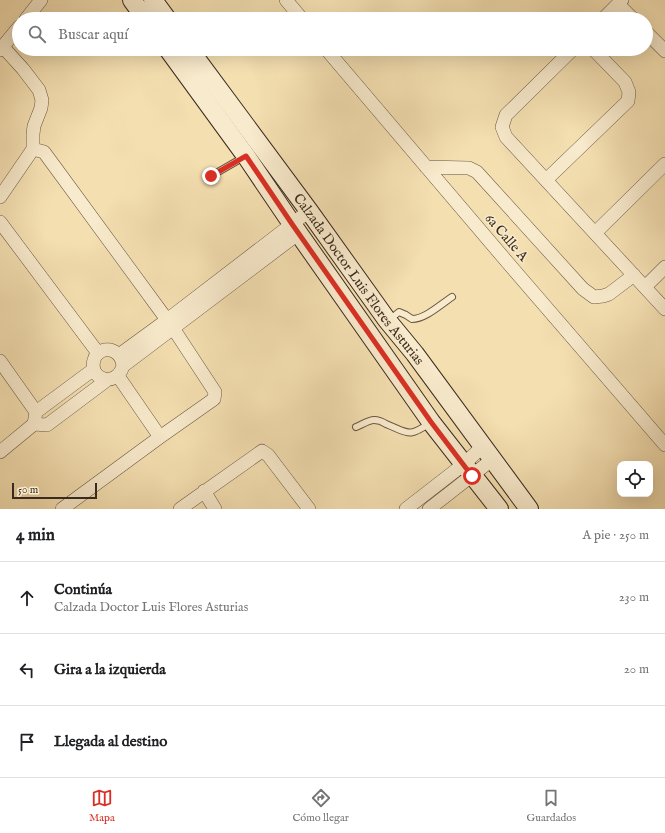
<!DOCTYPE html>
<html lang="es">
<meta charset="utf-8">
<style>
body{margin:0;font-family:"IM FELL English",serif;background:#f6f6f6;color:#202124}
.controls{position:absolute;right:12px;bottom:12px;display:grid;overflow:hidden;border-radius:8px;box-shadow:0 4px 16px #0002}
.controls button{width:36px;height:36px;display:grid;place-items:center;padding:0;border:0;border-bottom:1px solid #e0e0e0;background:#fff;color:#202124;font:20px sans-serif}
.scale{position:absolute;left:12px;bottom:10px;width:85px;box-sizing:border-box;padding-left:4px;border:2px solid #3b2b1e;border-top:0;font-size:11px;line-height:14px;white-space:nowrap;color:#3b2b1e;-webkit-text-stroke:3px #f8eacc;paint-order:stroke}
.stop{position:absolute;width:12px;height:12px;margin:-9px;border:3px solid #d93025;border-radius:50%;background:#fff}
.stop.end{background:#d93025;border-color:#fff;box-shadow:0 1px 4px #0008}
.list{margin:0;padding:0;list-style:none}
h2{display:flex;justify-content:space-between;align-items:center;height:52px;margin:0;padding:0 16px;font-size:17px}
h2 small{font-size:13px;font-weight:400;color:#757577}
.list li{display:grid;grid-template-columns:26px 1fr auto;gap:12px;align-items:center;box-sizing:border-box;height:72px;padding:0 16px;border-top:1px solid #e0e0e0}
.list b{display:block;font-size:15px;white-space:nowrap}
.list p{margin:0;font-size:13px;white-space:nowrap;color:#757577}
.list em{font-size:13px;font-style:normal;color:#757577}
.icon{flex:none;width:22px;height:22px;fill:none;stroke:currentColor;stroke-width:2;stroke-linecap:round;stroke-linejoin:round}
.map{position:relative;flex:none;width:665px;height:509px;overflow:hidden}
.search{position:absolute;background:#fff;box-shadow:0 4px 16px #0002;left:12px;right:12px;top:12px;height:44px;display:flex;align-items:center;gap:10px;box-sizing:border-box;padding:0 14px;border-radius:22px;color:#757577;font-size:15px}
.sheet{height:268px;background:#fff}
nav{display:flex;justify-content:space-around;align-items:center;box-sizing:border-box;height:56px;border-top:1px solid #e0e0e0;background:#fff;font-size:11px;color:#757577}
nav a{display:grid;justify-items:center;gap:2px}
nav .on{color:#d93025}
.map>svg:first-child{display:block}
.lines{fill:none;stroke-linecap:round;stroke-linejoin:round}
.service-casing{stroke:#695843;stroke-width:8}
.minor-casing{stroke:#695843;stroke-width:14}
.secondary-casing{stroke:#3b2b1e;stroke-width:20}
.service{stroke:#f8eacc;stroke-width:6}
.minor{stroke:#f8eacc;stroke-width:13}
.secondary{stroke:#f8eacc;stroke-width:18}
.route{stroke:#d93025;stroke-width:5}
.labels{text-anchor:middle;stroke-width:3;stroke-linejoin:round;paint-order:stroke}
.street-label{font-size:14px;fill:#3b2b1e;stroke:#f8eacc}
</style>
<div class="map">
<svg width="665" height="509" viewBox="0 0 665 509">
<rect width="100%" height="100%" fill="#f4dfb1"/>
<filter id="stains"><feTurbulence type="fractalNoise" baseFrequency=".005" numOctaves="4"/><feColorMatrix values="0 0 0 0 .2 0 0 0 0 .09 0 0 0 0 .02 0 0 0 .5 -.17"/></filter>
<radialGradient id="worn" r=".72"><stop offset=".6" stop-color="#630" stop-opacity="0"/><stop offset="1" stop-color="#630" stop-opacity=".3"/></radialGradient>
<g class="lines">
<g class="service-casing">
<path id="service" d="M 211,176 L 244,157
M 389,320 L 399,312 L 406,315 L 412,319 C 425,319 440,305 452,297
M 356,427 C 361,425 369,420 374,420 C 378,420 383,422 386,424 C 409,433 408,438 430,423"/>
</g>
<g class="minor-casing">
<path id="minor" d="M 286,0 L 302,19
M 618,4 L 633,19
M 26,19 L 41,0
M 603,19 L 622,0
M 646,32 L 665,51
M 3,47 L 23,69 L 39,90 L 42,100 L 41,108 L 34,126 L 33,134 L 33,149
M 326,49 L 508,263 L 665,445
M 573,49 L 506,115 L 502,127 L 506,137 L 665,309
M 0,50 L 19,27
M 426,167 L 469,168 L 477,172 L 583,289 L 594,297 L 603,296 L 609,294 L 634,275
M 546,180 L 628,101 L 629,92 L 625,82 L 593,49
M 0,197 L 33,149 L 44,152 L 173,328 L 215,392 L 214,399 L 160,437 L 62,509
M 0,222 L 98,353
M 595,233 L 665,164
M 645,287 L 665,267
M 119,355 L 167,320 L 309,211
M 0,361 L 36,412
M 123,366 C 122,356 115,348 104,350 C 99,352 95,355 94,360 C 88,379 116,389 123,366 L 299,233
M 94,369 L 36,412 L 34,424 L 47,425 L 107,380
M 118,376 L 160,437
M 0,452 L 34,424
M 204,491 L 215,509
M 180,509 L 262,451 L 268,455 L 309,509
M 406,509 L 464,464 L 483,446
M 429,509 L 493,459"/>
</g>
<g class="secondary-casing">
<g id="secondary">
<path d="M 132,0 L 146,19"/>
<path d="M 153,0 L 167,19"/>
<path d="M 168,49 L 246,156 L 292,224 L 431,422 L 499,509"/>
<path id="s1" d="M 189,49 L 309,211 L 387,320 L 415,354 L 529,509"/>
</g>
</g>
<use href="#service" class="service"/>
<use href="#minor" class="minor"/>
<use href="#secondary" class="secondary"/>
</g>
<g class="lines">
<path class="route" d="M 211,176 L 246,156 L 292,224 L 431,422 L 472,476"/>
</g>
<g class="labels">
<g class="street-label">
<text transform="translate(507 237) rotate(49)" y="5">6a Calle A</text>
<text dy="5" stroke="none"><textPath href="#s1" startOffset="286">Calzada Doctor Luis Flores Asturias</textPath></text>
</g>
</g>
<rect width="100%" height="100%" filter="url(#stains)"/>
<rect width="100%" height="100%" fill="url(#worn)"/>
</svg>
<div class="controls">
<button><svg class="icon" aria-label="locate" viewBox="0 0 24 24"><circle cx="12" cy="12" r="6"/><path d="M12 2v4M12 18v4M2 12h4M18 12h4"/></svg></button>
</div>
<div class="scale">50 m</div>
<div class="stop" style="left:472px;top:476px"></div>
<div class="stop end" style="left:211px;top:176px"></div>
<div class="search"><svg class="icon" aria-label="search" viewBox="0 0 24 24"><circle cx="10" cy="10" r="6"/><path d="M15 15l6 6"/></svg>Buscar aquí</div>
</div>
<section class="sheet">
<h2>4 min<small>A pie · 250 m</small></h2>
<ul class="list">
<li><svg class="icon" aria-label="ahead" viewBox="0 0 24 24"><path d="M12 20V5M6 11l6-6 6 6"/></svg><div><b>Continúa</b><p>Calzada Doctor Luis Flores Asturias</p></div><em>230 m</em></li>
<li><svg class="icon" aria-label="left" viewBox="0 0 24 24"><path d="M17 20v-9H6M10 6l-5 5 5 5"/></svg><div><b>Gira a la izquierda</b></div><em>20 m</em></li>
<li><svg class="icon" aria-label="arrive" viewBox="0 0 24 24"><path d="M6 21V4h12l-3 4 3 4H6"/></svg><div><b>Llegada al destino</b></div></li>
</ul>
</section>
<nav>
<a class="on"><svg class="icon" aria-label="map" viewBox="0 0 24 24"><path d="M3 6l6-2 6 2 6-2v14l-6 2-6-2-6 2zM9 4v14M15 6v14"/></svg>Mapa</a>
<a><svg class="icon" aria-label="directions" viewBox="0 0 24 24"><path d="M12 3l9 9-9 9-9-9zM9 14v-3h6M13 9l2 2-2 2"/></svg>Cómo llegar</a>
<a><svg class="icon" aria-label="saved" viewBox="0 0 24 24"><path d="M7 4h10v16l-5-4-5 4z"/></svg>Guardados</a>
</nav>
